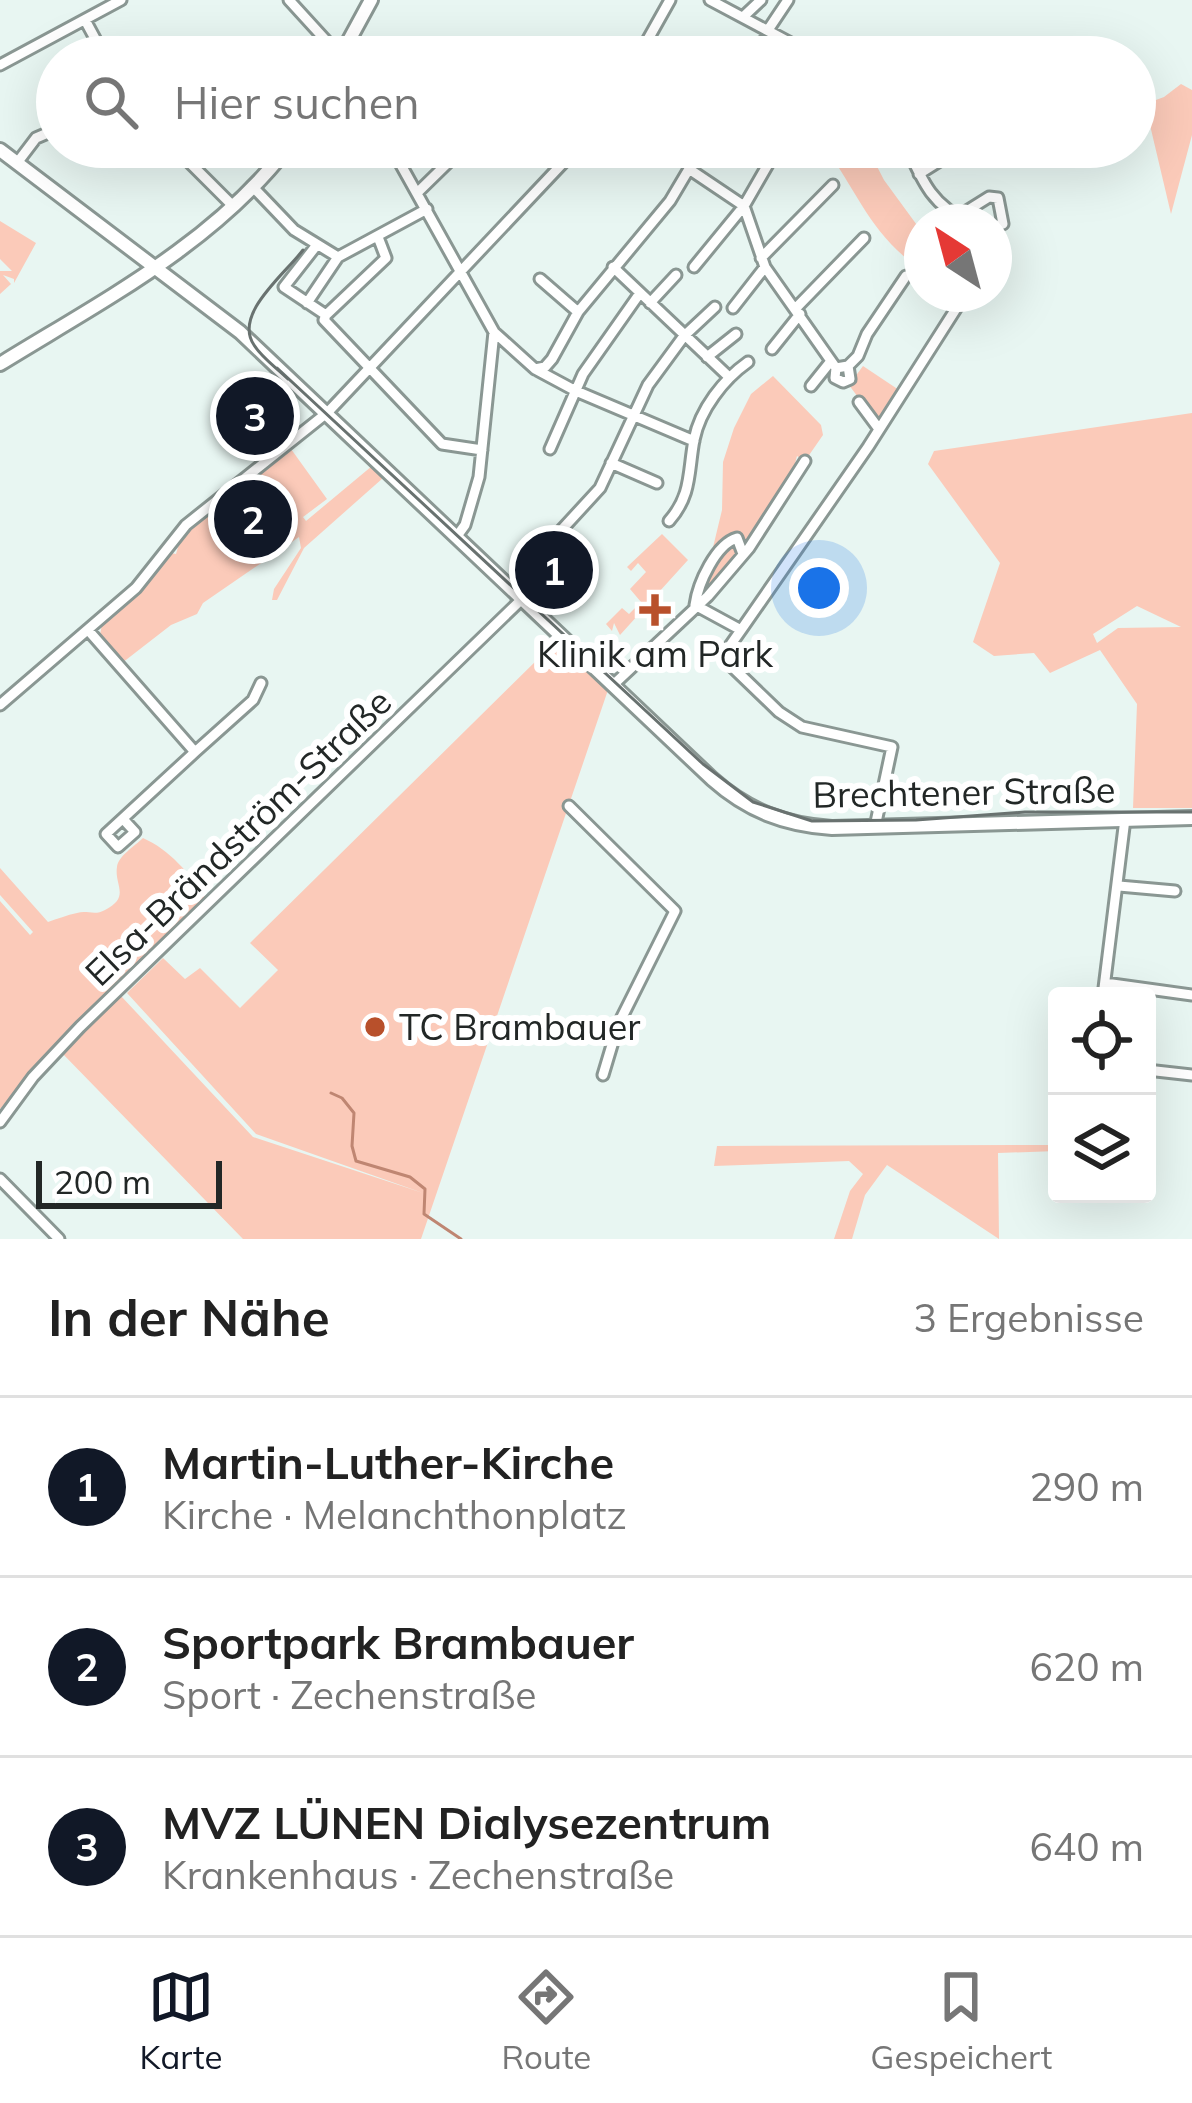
<!DOCTYPE html>
<html lang="de">
<meta charset="utf-8">
<style>
body{margin:0;font-family:Mulish,sans-serif;background:#f6f6f6;color:#222}
.controls{position:absolute;right:36px;bottom:36px;display:grid;overflow:hidden;border-radius:12px;box-shadow:0 12px 48px #0002}
.controls button{width:108px;height:108px;display:grid;place-items:center;padding:0;border:0;border-bottom:3px solid #e0e0e0;background:#fff;color:#222;font:60px sans-serif}
.compass{position:absolute;left:904px;top:204px;width:108px;height:108px;border-radius:50%;background:#fff;box-shadow:0 12px 48px #0002;rotate:324deg}
.scale{position:absolute;left:36px;bottom:30px;width:186px;box-sizing:border-box;padding-left:12px;border:6px solid #222726;border-top:0;font-size:33px;line-height:42px;white-space:nowrap;color:#222726;-webkit-text-stroke:9px #fff;paint-order:stroke}
.you{position:absolute;left:819px;top:588px;width:42px;height:42px;margin:-30px;border:9px solid #fff;border-radius:50%;background:#1a73e8;box-shadow:0 0 0 18px #1a73e833}
.badge{display:grid;place-items:center;width:78px;height:78px;border-radius:50%;background:#111827;color:#fff;font-size:39px;font-weight:700}
.pin{position:absolute;translate:-50% -50%;border:6px solid #fff;box-shadow:0 3px 12px #0006}
.list{margin:0;padding:0;list-style:none}
h2{display:flex;justify-content:space-between;align-items:center;height:156px;margin:0;padding:0 48px;font-size:51px}
h2 small{font-size:39px;font-weight:400;color:#767676}
.list li{display:grid;grid-template-columns:78px 1fr auto;gap:36px;align-items:center;box-sizing:border-box;height:180px;padding:0 48px;border-top:3px solid #e0e0e0}
.list b{display:block;font-size:45px;white-space:nowrap}
.list p{margin:0;font-size:39px;white-space:nowrap;color:#767676}
.list em{font-size:39px;font-style:normal;color:#767676}
.icon{flex:none;width:66px;height:66px;fill:none;stroke:currentColor;stroke-width:2;stroke-linecap:round;stroke-linejoin:round}
.map{position:relative;flex:none;width:1192px;height:1239px;overflow:hidden}
.search{position:absolute;background:#fff;box-shadow:0 12px 48px #0002;left:36px;right:36px;top:36px;height:132px;display:flex;align-items:center;gap:30px;box-sizing:border-box;padding:0 42px;border-radius:66px;color:#767676;font-size:45px}
.sheet{height:696px;background:#fff}
nav{display:flex;justify-content:space-around;align-items:center;box-sizing:border-box;height:168px;border-top:3px solid #e0e0e0;background:#fff;font-size:33px;color:#767676}
nav a{display:grid;justify-items:center;gap:6px}
nav .on{color:#111827}
.map>svg:first-child{display:block}
.green{fill:#fbcab9;fill-rule:evenodd}
.lines{fill:none;stroke-linecap:round;stroke-linejoin:round}
.stream{stroke:#bf8672;stroke-width:3}
.minor-casing{stroke:#8a9793;stroke-width:15}
.major-casing{stroke:#8a9793;stroke-width:18}
.minor{stroke:#fff;stroke-width:9}
.major{stroke:#fff;stroke-width:12}
.tram{stroke:#697270;stroke-width:3}
.poi-dot{fill:#b8502b;stroke:#fff;stroke-width:4.5}
.labels{text-anchor:middle;stroke-width:12;stroke-linejoin:round;paint-order:stroke}
.poi-label{font-size:36px;fill:#222726;stroke:#fff}
.street-label{font-size:36px;fill:#222726;stroke:#fff}
</style>
<div class="map">
<svg width="1192" height="1239" viewBox="0 0 1192 1239">
<rect width="100%" height="100%" fill="#e8f6f2"/>
<path class="green" d="M 1181,84 L 1192,90 L 1192,135 L 1171,214 L 1145,104 L 1164,97 Z
M 825,147 L 867,147 L 884,180 L 922,232 L 922,270 C 872,237 858,193 825,147 Z
M 0,221 L 36,243 L 14,283 L 14,279 L 3,275 L 11,284 L 0,294 L 0,271 L 12,271 L 0,259 Z
M 863,366 L 899,390 L 877,423 L 849,385 Z
M 773,376 L 821,425 L 823,435 L 805,461 L 797,456 C 785,509 739,555 702,593 L 722,510 L 723,462 L 734,428 L 751,394 Z
M 1192,413 L 1192,808 L 1133,808 L 1137,704 L 1100,650 L 1050,673 L 1034,653 L 994,656 L 973,642 L 1000,563 L 928,464 L 934,451 ZM 1137,606 L 1181,627 L 1118,628 L 1097,643 L 1093,634 Z
M 291,449 L 327,499 L 303,517 L 306,521 L 372,466 L 383,478 L 304,548 L 277,600 L 272,600 L 274,589 L 301,548 L 299,537 L 203,603 L 197,614 L 171,625 L 122,663 L 100,635 L 102,624 L 145,587 L 171,553 L 176,554 L 181,537 Z
M 662,534 L 688,560 L 620,635 L 614,623 L 612,631 L 606,624 L 622,608 L 629,614 L 641,602 L 630,589 L 646,572 L 638,563 L 631,571 L 627,567 Z
M 561,646 L 608,690 L 421,1239 L 243,1239 L 61,1052 L 121,996 L 253,1137 L 423,1193 L 256,1134 L 127,993 L 163,958 L 185,979 L 200,968 L 240,1008 L 278,970 L 250,943 L 541,656 L 546,660 Z
M 143,838 C 170,850 189,873 206,898 L 77,1024 L 0,1109 L 0,901 L 30,935 L 33,932 L 0,895 L 0,868 L 48,922 C 57,919 67,915 77,913 C 87,910 95,916 105,910 C 131,897 114,885 117,867 C 118,856 135,846 143,838 Z
M 1057,1145 L 1057,1151 L 998,1153 L 999,1239 L 887,1165 L 865,1195 L 852,1239 L 834,1239 L 850,1191 L 863,1174 L 849,1161 L 714,1166 L 717,1146 Z"/>
<g class="lines">
<path class="stream" d="M 331,1093 L 342,1098 L 354,1113 L 352,1146 L 356,1161 L 410,1177 L 425,1189 L 424,1214 L 461,1239"/>
<g class="minor-casing">
<path id="minor" d="M 289,0 L 341,57
M 710,0 L 817,57
M 743,17 L 761,0
M 85,20 L 105,57
M 768,30 L 788,0
M 638,57 L 670,0
M 753,57 L 762,42
M 870,57 L 888,44
M 0,65 L 121,0
M 174,147 L 232,205
M 391,147 L 494,332 L 479,477 L 465,525 L 457,536
M 907,147 C 922,181 933,207 970,222
M 17,163 L 36,138 L 57,129
M 689,169 L 744,206 L 765,267 L 836,368 L 835,378 L 843,382 L 850,379 L 848,366 L 836,368
M 919,174 L 962,147
M 252,186 L 294,230 L 338,257
M 417,193 L 464,147
M 957,217 L 989,197 L 998,198 L 1003,224 L 994,226
M 316,246 L 284,287 L 326,315 L 324,320 L 442,444 L 482,450
M 761,258 L 833,185
M 613,267 L 728,376
M 694,267 L 744,206 L 778,147
M 540,279 L 578,312
M 307,303 L 338,257 L 427,209
M 650,303 L 676,275
M 733,308 L 765,267
M 796,308 L 864,238
M 326,315 L 386,258 L 378,237
M 494,332 L 535,369 L 576,391 L 694,441
M 772,349 L 800,314
M 707,357 L 736,334
M 848,366 L 858,356 L 867,334 L 906,276
M 535,369 L 545,367 L 552,359 L 578,312 L 670,201 L 702,147
M 811,386 L 831,361
M 859,402 L 879,429
M 550,449 L 583,374 L 640,293
M 611,463 L 657,483
M 669,521 C 692,495 688,472 694,440 C 700,409 724,379 748,362
M 552,540 L 576,562
M 510,586 L 600,488 L 648,385 L 684,336 L 715,307
M 695,605 L 741,630 L 868,447 L 959,304
M 695,605 C 698,583 716,544 737,538 L 743,554
M 88,630 L 195,752 L 106,834 L 118,847 L 135,832 L 123,819
M 741,630 L 722,657 L 779,712 L 802,727 L 892,747 L 875,827
M 613,685 L 708,596 L 749,548 L 805,461
M 0,705 L 136,588 L 186,525 L 328,412 L 578,147
M 195,752 L 253,700 L 261,683
M 569,806 L 675,911 L 618,1025 L 603,1075
M 1119,886 L 1175,891
M 1105,983 L 1192,995
M 1103,996 L 1125,819
M 1147,1070 L 1192,1075
M 0,1122 L 33,1077 L 80,1027 L 522,599
M 0,1179 L 59,1239"/>
</g>
<g class="major-casing">
<path id="major" d="M 340,57 L 371,0
M 0,150 L 240,332 L 712,779 C 748,811 785,825 832,828 L 1192,818
M 0,364 C 102,301 213,244 288,147"/>
</g>
<use href="#minor" class="minor"/>
<use href="#major" class="major"/>
<path class="tram" d="M 277,368 L 703,764 L 753,802 L 812,821 L 916,820 L 1025,812 L 1192,812
M 288,379 C 277,368 262,358 254,345 C 233,314 285,274 303,250"/>
</g>
<g class="poi-dot">
<path d="M649 592h12v12h12v12h-12v12h-12v-12h-12v-12h12z"/>
<circle cx="375" cy="1027" r="12"/>
</g>
<g class="labels">
<g class="poi-label">
<text x="655" y="667">Klinik am Park</text>
<text x="399" y="1040" text-anchor="start">TC Brambauer</text>
</g>
<g class="street-label">
<text transform="translate(964 792) rotate(-1)" y="13">Brechtener Straße</text>
<text transform="translate(238 837) rotate(-44)" y="13">Elsa-Brändström-Straße</text>
</g>
</g>
</svg>
<div class="controls">
<button><svg class="icon" aria-label="locate" viewBox="0 0 24 24"><circle cx="12" cy="12" r="6"/><path d="M12 2v4M12 18v4M2 12h4M18 12h4"/></svg></button>
<button><svg class="icon" aria-label="layers" viewBox="0 0 24 24"><path d="M12 4l9 5-9 5-9-5zM3 14l9 5 9-5"/></svg></button>
</div>
<svg class="compass" viewBox="-18 -18 36 36"><path d="M0-13l5 13h-10z" fill="#e53935"/><path d="M0 13l5-13h-10z" fill="#767676"/></svg>
<div class="scale">200 m</div>
<div class="you"></div>
<div class="pin badge" style="left:554px;top:570px">1</div>
<div class="pin badge" style="left:253px;top:519px">2</div>
<div class="pin badge" style="left:255px;top:416px">3</div>
<div class="search"><svg class="icon" aria-label="search" viewBox="0 0 24 24"><circle cx="10" cy="10" r="6"/><path d="M15 15l6 6"/></svg>Hier suchen</div>
</div>
<section class="sheet">
<h2>In der Nähe<small>3 Ergebnisse</small></h2>
<ul class="list">
<li><span class="badge">1</span><div><b>Martin-Luther-Kirche</b><p>Kirche · Melanchthonplatz</p></div><em>290 m</em></li>
<li><span class="badge">2</span><div><b>Sportpark Brambauer</b><p>Sport · Zechenstraße</p></div><em>620 m</em></li>
<li><span class="badge">3</span><div><b>MVZ LÜNEN Dialysezentrum</b><p>Krankenhaus · Zechenstraße</p></div><em>640 m</em></li>
</ul>
</section>
<nav>
<a class="on"><svg class="icon" aria-label="map" viewBox="0 0 24 24"><path d="M3 6l6-2 6 2 6-2v14l-6 2-6-2-6 2zM9 4v14M15 6v14"/></svg>Karte</a>
<a><svg class="icon" aria-label="directions" viewBox="0 0 24 24"><path d="M12 3l9 9-9 9-9-9zM9 14v-3h6M13 9l2 2-2 2"/></svg>Route</a>
<a><svg class="icon" aria-label="saved" viewBox="0 0 24 24"><path d="M7 4h10v16l-5-4-5 4z"/></svg>Gespeichert</a>
</nav>
